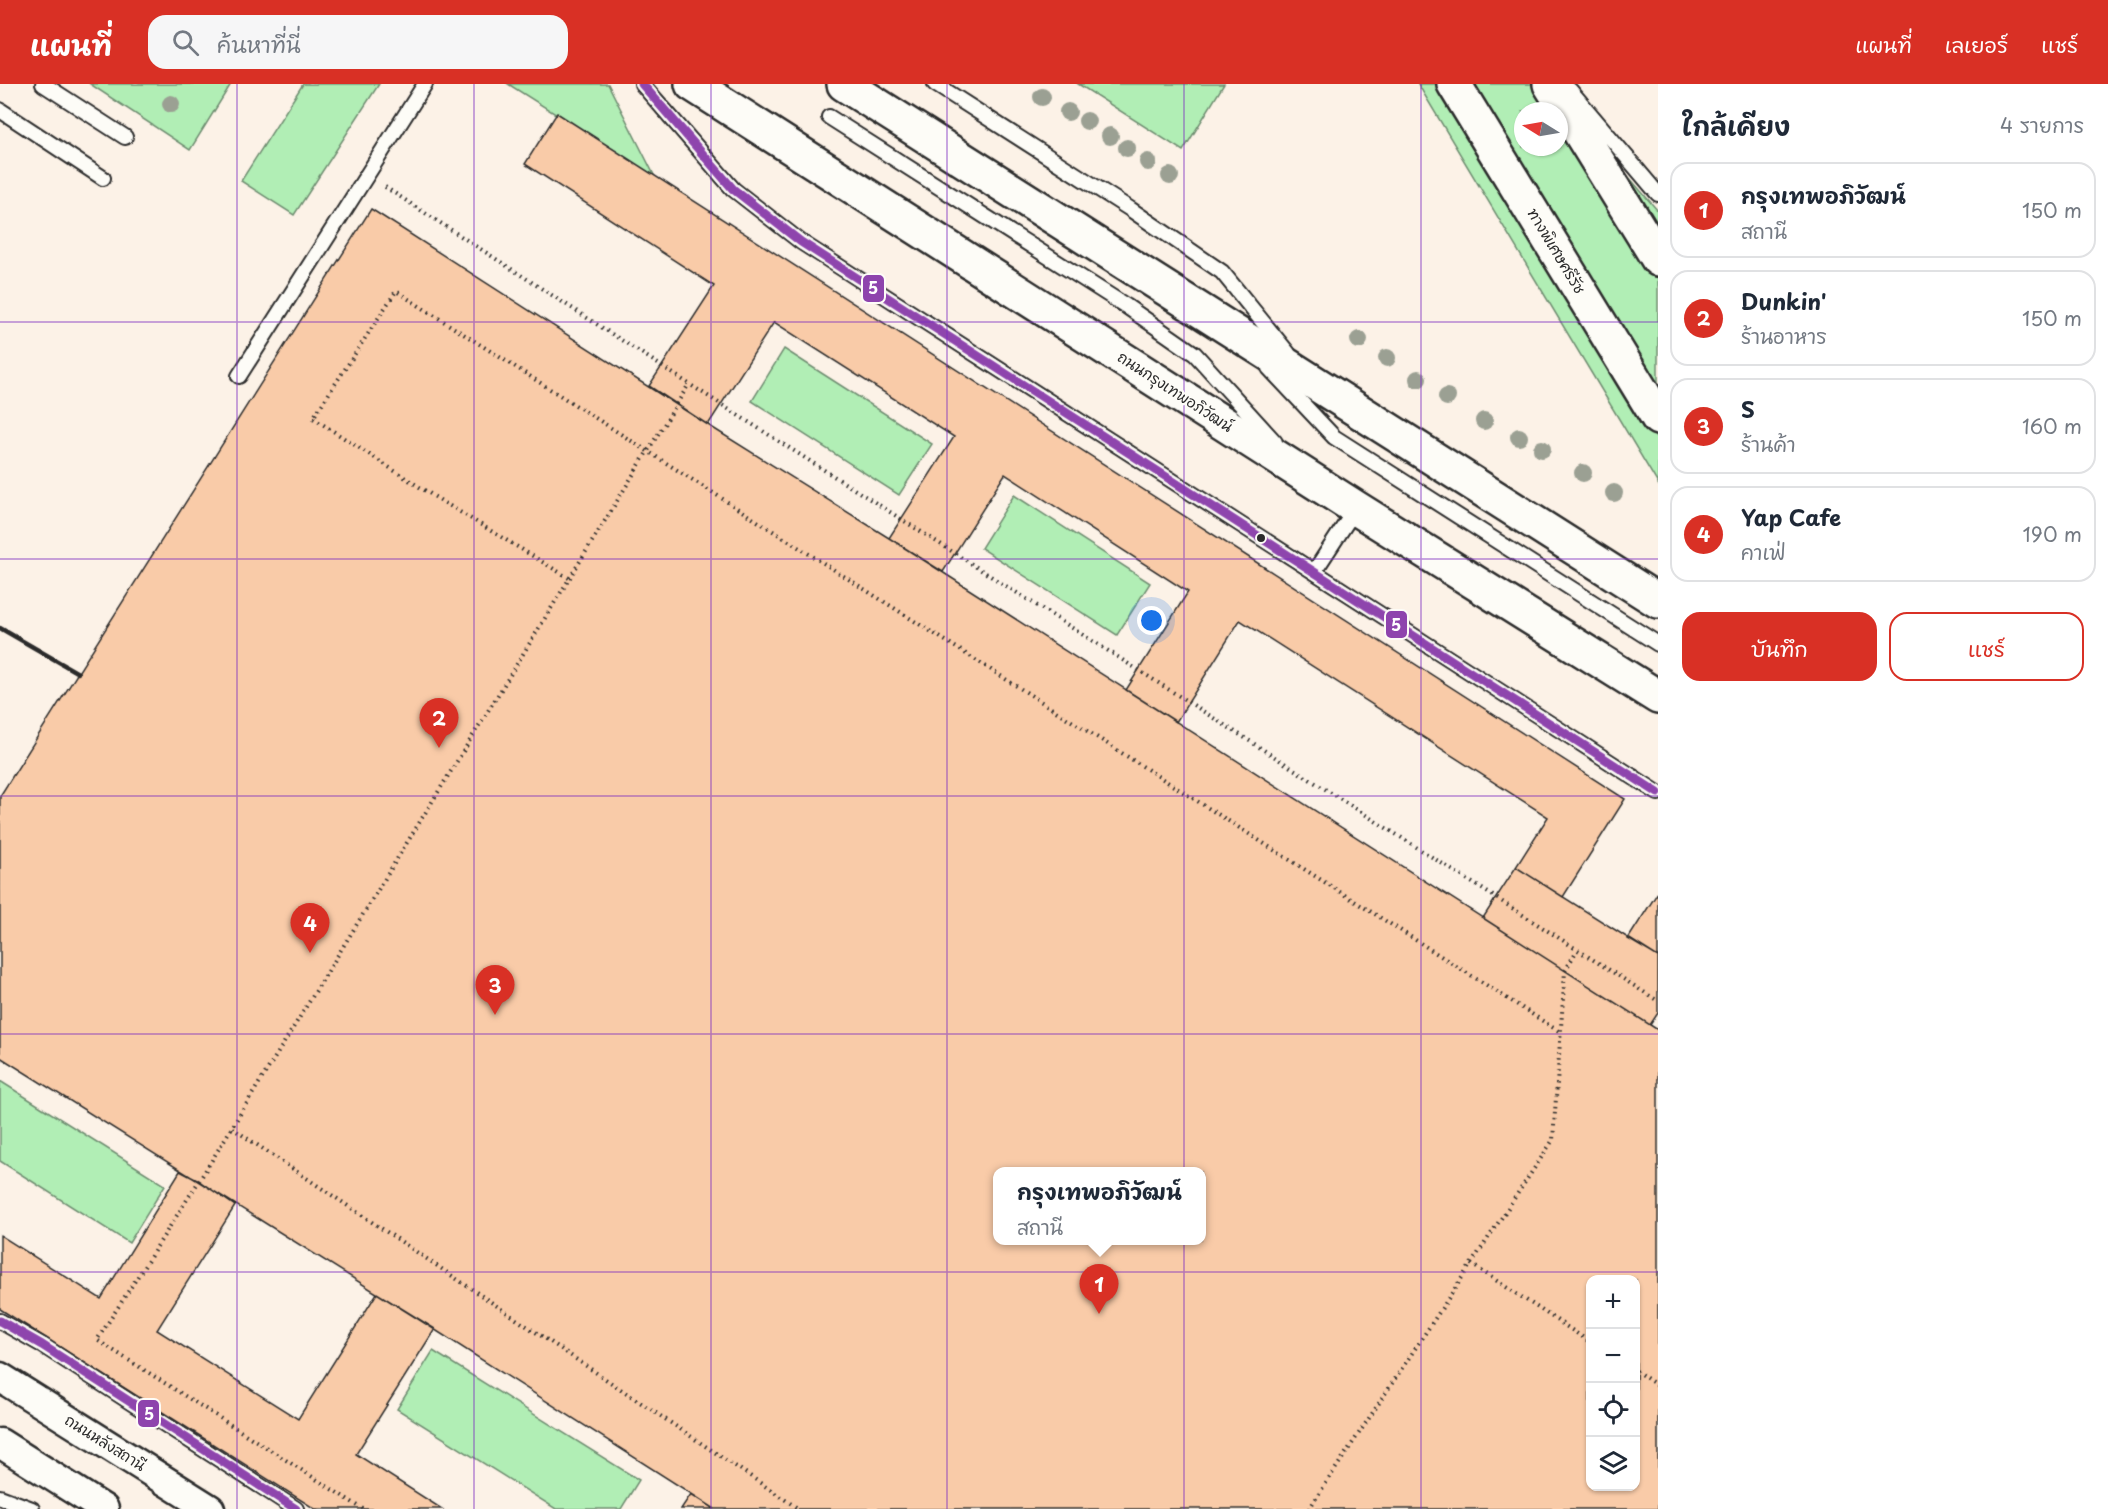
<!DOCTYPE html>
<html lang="th">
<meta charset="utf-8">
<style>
body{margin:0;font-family:"Playpen Sans","Playpen Sans Thai",sans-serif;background:#f6f6f7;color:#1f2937}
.controls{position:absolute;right:18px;bottom:18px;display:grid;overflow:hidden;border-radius:12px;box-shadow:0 2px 4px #0004}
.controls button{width:54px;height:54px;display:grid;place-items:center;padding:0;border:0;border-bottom:2px solid #e0e1e3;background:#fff;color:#1f2937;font:30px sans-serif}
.compass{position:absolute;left:1514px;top:18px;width:54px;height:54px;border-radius:50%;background:#fff;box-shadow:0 2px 4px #0004;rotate:281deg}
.you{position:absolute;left:1152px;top:537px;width:21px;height:21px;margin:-15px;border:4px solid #fff;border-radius:50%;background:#1a73e8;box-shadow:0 0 0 9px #1a73e833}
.badge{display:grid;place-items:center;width:39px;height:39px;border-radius:50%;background:#d93025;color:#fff;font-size:20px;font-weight:700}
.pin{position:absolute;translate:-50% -50px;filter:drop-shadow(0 2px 3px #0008)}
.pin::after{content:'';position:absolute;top:32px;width:21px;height:18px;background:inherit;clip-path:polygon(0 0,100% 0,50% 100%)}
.popup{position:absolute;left:993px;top:1083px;width:213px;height:78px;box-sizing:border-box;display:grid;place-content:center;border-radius:12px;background:#fff;filter:drop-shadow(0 2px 4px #0005);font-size:20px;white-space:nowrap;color:#747a83}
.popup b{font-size:22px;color:#1f2937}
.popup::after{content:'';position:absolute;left:50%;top:100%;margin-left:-12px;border:12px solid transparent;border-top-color:#fff}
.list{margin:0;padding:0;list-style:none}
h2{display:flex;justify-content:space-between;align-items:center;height:78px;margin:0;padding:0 24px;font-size:26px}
h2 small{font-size:20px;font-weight:400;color:#747a83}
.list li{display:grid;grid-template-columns:39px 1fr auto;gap:18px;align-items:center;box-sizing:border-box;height:96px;margin:0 12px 12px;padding:0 12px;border:2px solid #e0e1e3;border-radius:18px}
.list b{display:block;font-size:22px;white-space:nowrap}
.list p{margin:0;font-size:20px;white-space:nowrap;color:#747a83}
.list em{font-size:20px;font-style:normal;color:#747a83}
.actions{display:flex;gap:12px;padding:18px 24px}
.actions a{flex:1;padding:14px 0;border:2px solid #d93025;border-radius:18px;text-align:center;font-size:21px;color:#d93025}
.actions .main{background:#d93025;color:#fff}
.icon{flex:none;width:33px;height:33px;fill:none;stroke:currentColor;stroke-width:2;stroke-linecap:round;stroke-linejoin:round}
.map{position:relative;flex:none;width:1658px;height:1425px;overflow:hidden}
header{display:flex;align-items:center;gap:36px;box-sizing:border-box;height:84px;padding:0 30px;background:#d93025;color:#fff}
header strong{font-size:28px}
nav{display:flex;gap:33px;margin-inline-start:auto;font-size:21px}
.search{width:420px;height:54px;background:#f6f6f7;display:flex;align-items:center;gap:15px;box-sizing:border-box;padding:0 21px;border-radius:18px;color:#747a83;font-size:22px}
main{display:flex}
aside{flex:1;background:#fff}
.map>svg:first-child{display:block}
.green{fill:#b1eeb5;stroke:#6e8c70;stroke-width:1.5;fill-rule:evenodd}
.building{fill:#f9cba8;stroke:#2b2b2b;stroke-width:1.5;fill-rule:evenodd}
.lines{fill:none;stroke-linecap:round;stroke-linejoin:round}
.lane-casing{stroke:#2b2b2b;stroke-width:18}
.street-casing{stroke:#2b2b2b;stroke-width:33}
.secondary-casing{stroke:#2b2b2b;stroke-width:38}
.highway-casing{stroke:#2b2b2b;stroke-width:38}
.path{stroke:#2b2b2b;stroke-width:4;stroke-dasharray:1.5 4.5;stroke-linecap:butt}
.lane{stroke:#fdfcf7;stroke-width:14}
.street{stroke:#fdfcf7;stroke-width:28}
.secondary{stroke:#fdfcf7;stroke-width:33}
.highway{stroke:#fdfcf7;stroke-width:33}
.rail{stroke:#2b2b2b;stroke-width:4.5}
.bus-1-casing{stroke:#fdfcf7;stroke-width:14}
.bus-1{stroke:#8e44ad;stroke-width:9}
.tree{fill:#9ba093}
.grid{fill:none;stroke:#7b2cbf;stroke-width:1.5;stroke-opacity:0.55}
.bus-dot{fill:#2b2b2b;stroke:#fdfcf7;stroke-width:2}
.labels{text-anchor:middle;stroke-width:4.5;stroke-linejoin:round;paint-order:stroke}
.street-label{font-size:15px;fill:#2b2b2b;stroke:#fdfcf7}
.line-badge{stroke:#fdfcf7;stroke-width:2}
.badge-label{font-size:16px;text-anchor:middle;font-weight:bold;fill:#fff}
</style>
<header>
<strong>แผนที่</strong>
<div class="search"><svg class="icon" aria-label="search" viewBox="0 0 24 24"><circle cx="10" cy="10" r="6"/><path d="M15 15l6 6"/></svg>ค้นหาที่นี่</div>
<nav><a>แผนที่</a><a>เลเยอร์</a><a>แชร์</a></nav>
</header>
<main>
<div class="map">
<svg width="1658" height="1425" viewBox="0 0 1658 1425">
<rect width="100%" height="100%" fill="#fcf2e7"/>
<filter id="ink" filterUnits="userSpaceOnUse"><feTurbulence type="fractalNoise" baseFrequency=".0167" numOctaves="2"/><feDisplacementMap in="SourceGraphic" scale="12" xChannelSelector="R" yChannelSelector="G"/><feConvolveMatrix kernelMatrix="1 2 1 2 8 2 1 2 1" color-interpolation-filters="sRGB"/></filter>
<g filter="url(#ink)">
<path class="green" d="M 90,0 L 231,0 L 190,66 Z
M 303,0 L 379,0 L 294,131 L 241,97 Z
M 508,0 L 608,0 L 655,93 Z
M 1078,0 L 1224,0 L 1183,67 Z
M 1418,0 L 1549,0 L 1658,127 L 1658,400 ZM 1523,27 L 1559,27 L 1559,63 L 1523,63 Z
M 784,265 L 932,360 L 899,411 L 752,317 Z
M 1014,411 L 1150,499 L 1117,551 L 981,464 Z
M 0,997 L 165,1101 L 129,1159 L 0,1077 Z
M 433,1267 L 639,1396 L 621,1425 L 556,1425 L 397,1325 Z"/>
<path class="building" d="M 557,29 L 1625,715 L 1563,813 L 1516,783 L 1548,733 L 1240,536 L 1176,638 L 1126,606 L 1188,508 L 1005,390 L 943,488 L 889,454 L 954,353 L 774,238 L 708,341 L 649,302 L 714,202 L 525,80 Z
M 371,125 L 708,341 L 889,454 L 1658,946 L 1658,1425 L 715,1425 L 415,1233 L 0,973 L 0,712 ZM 997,1088 L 1201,1088 L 1201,1156 L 997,1156 ZM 1590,1196 L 1636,1196 L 1636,1402 L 1590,1402 Z
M 1516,783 L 1658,873 L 1658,929 L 1650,941 L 1483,834 Z
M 1658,808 L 1658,873 L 1628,855 Z
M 180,1087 L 199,1097 L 235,1122 L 157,1246 L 298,1335 L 377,1209 L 435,1245 L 356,1370 L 442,1425 L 315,1425 L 0,1225 L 0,1151 L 101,1215 Z
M 691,1410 L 715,1425 L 681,1425 Z"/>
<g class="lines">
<g class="lane-casing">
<path id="lane" d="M 43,0 L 125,53
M 642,0 L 733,105 L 801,158 L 1658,709
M 935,0 L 1130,125 L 1222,188 L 1288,269
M 1570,6 L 1658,110
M 0,26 L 103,94
M 829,33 L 1126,222 L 1195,270 L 1275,358
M 1269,284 L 1334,353 L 1658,560
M 239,292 L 425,0
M 1314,488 L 1356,424
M 0,1237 L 42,1261 L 296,1425
M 0,1413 L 32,1425"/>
</g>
<g class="street-casing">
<path id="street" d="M 0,1293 L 210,1425
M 0,1359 L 104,1425"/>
</g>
<g class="secondary-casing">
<path id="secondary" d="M 692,0 L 1356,424 L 1658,613
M 844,0 L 1658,517"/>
</g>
<g class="highway-casing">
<path id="highway" d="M 1454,0 L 1658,334
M 1550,0 L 1658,175"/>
</g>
<path class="path" d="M 385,103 L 689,300 L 1658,917
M 569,494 L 435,413 L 313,334 L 396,207 L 1560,948
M 232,1044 L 799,1425
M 1471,1180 L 1590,1258
M 1636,1287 L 1658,1302
M 363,1425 L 97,1256 L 199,1097 L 689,300
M 1309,1425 L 1553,1056 L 1565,887 L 1577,866"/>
<use href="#lane" class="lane"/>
<use href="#street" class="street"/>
<use href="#secondary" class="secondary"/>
<use href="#highway" class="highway"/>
<path class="rail" d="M 0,544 L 78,589"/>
<g class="bus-1-casing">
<path id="bus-1" d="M 642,0 L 733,105 L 801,158 L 1658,709
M 0,1237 L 42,1261 L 296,1425"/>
</g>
<use href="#bus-1" class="bus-1"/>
</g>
<g class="tree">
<circle cx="1042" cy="13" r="9"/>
<circle cx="171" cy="20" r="9"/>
<circle cx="1068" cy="28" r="9"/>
<circle cx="1087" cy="37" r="9"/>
<circle cx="1110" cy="52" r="9"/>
<circle cx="1127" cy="64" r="9"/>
<circle cx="1148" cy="78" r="9"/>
<circle cx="1170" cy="92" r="9"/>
<circle cx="1359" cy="256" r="9"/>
<circle cx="1387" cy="274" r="9"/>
<circle cx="1418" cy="295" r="9"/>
<circle cx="1447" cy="313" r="9"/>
<circle cx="1484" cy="337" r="9"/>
<circle cx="1519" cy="353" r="9"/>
<circle cx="1542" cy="365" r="9"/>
<circle cx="1583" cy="389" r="9"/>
<circle cx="1614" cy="409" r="9"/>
</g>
</g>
<path class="grid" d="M 237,0 L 237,1425M 474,0 L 474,1425M 711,0 L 711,1425M 947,0 L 947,1425M 1184,0 L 1184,1425M 1421,0 L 1421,1425M 0,238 L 1658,238M 0,475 L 1658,475M 0,712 L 1658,712M 0,950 L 1658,950M 0,1188 L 1658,1188"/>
<circle class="bus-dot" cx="1261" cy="454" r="5"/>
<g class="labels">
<g class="street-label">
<text transform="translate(1556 167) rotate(59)" y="5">ทางพิเศษศรีรัช</text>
<text transform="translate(1175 308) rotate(33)" y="5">ถนนกรุงเทพอภิวัฒน์</text>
<text transform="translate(105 1359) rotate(32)" y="5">ถนนหลังสถานี</text>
</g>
</g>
<g class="line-badge">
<rect x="862" y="190" width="23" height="29" rx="6" fill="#8e44ad"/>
<rect x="1385" y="526" width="23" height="29" rx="6" fill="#8e44ad"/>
<rect x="137" y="1315" width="23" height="29" rx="6" fill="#8e44ad"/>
</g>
<g class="badge-label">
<text x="873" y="210">5</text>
<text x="1396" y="547">5</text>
<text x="149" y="1336">5</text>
</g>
</svg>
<div class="controls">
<button>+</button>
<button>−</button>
<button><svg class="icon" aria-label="locate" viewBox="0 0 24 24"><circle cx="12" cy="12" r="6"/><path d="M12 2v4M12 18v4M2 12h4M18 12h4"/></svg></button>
<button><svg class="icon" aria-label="layers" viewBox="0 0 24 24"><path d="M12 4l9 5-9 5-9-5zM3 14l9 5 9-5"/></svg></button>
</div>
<svg class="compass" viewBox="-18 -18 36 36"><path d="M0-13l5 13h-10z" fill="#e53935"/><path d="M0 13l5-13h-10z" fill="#747a83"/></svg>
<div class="you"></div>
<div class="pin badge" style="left:1099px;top:1230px">1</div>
<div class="popup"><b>กรุงเทพอภิวัฒน์</b>สถานี</div>
<div class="pin badge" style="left:439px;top:664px">2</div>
<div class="pin badge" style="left:495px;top:931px">3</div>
<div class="pin badge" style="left:310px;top:869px">4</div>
</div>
<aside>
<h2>ใกล้เคียง<small>4 รายการ</small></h2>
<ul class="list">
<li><span class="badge">1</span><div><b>กรุงเทพอภิวัฒน์</b><p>สถานี</p></div><em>150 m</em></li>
<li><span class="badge">2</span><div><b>Dunkin'</b><p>ร้านอาหาร</p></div><em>150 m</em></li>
<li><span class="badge">3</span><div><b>S</b><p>ร้านค้า</p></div><em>160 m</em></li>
<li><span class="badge">4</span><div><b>Yap Cafe</b><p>คาเฟ่</p></div><em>190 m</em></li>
</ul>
<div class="actions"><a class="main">บันทึก</a><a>แชร์</a></div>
</aside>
</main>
